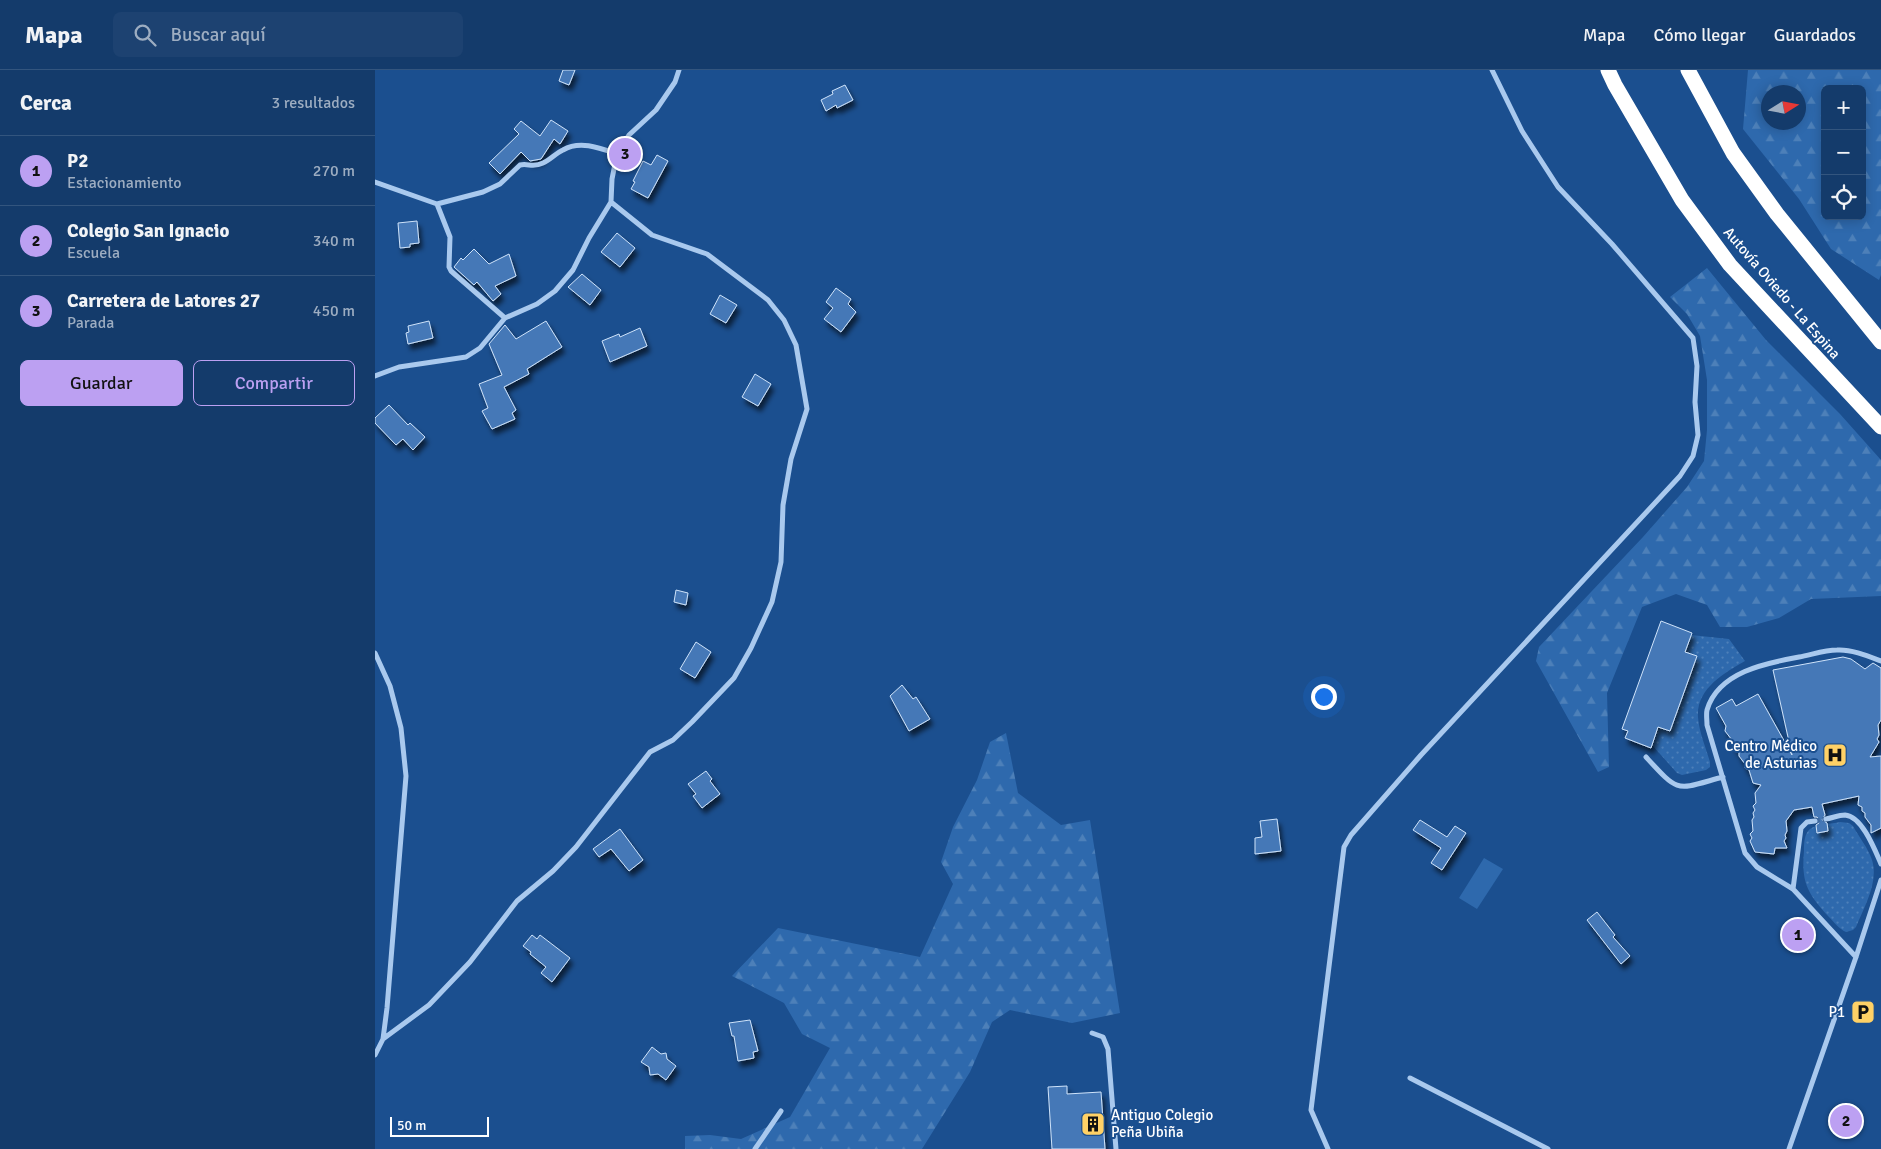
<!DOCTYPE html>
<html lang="es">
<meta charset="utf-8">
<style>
body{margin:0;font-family:Signika,sans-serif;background:#1d4271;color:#f1f3f6}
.controls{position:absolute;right:15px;top:15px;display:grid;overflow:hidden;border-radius:8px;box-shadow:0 2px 12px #0003}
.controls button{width:45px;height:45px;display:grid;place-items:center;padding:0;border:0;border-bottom:1px solid #33557e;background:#143b6b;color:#f1f3f6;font:25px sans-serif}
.compass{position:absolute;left:1386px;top:15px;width:45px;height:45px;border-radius:50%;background:#143b6b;box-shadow:0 2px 12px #0003;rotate:79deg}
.scale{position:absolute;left:15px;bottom:12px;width:99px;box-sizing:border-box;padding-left:5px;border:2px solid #fff;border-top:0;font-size:14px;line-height:18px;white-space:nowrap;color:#fff;-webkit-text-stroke:4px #1b4f8f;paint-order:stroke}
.you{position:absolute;left:948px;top:626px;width:18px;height:18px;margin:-12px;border:4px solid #fff;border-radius:50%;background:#1a73e8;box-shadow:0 0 0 8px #1a73e833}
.badge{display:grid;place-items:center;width:32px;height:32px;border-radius:50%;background:#bca0f2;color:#111;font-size:16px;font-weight:700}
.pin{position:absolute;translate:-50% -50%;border:2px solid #fff;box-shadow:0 1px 5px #0006}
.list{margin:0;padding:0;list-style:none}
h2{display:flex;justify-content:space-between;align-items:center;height:65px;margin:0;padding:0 20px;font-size:21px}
h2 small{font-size:16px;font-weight:400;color:#9dadc1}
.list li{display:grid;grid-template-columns:32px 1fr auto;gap:15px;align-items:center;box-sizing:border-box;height:70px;padding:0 20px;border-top:1px solid #33557e}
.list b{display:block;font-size:19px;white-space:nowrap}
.list p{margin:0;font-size:16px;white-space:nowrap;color:#9dadc1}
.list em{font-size:16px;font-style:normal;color:#9dadc1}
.actions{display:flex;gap:10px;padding:15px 20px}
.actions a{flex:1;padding:11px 0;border:1px solid #bca0f2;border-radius:8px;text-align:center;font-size:18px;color:#bca0f2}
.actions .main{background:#bca0f2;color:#111}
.icon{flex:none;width:28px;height:28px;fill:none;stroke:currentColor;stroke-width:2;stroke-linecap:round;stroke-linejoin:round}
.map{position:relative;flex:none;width:1506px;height:1079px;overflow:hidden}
header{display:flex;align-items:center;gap:30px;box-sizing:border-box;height:70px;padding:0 25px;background:#143b6b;border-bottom:1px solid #33557e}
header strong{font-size:24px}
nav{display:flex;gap:28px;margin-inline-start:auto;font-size:18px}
.search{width:350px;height:45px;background:#1d4271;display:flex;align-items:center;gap:12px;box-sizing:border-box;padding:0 18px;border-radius:8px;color:#9dadc1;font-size:19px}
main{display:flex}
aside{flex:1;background:#143b6b}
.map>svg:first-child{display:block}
.grass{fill:url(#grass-dots)}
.forest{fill:url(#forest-firs);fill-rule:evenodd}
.garden{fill:#2e69ad}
.building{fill:#4478b7;stroke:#cfe3fa;filter:url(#shadow)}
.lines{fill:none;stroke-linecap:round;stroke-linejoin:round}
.minor-tunnel{stroke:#3d69a0;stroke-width:5;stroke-dasharray:5 2.5;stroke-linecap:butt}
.minor{stroke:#a9c9ee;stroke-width:5}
.motorway{stroke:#fff;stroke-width:15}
.labels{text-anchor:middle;stroke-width:4;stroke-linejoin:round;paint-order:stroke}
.street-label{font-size:15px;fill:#fff;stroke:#1b4f8f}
.poi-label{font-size:15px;fill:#fff;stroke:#1b4f8f;text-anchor:end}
</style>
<header>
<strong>Mapa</strong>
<div class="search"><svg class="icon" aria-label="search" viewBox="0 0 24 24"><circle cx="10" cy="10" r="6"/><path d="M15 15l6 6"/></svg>Buscar aquí</div>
<nav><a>Mapa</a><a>Cómo llegar</a><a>Guardados</a></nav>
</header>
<main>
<aside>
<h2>Cerca<small>3 resultados</small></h2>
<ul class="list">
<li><span class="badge">1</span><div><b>P2</b><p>Estacionamiento</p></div><em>270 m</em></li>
<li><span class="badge">2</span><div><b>Colegio San Ignacio</b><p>Escuela</p></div><em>340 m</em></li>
<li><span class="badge">3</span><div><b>Carretera de Latores 27</b><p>Parada</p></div><em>450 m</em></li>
</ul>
<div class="actions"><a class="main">Guardar</a><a>Compartir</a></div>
</aside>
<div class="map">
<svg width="1506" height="1079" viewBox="0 0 1506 1079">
<defs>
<pattern id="grass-dots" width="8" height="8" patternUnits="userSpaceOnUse" patternTransform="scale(1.25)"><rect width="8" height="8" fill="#2e69ad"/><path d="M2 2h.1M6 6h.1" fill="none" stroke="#4d80b9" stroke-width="1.8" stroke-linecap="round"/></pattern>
<pattern id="forest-firs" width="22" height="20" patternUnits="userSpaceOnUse" patternTransform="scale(1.25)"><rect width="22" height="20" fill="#2e69ad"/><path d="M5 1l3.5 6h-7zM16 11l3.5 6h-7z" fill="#4d80b9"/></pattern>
<filter id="shadow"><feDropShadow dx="3" dy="5.5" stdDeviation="2.5" flood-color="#0009"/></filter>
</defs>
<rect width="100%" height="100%" fill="#1b4f8f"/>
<path class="grass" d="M 1316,565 L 1354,569 L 1370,591 C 1349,603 1321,619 1323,647 C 1324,662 1331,678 1335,692 L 1335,697 L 1331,700 L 1307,705 L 1302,703 L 1277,675 L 1283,657 L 1295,661 L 1322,587 L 1310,582 Z
M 1465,752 L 1474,753 L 1478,756 C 1484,767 1493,778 1497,790 C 1504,812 1489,837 1481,857 L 1478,860 L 1471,862 C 1464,859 1459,852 1454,847 C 1433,824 1426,813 1429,781 C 1429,774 1429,764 1435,759 C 1442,754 1457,754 1465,752 Z"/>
<path class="forest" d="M 1373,0 L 1506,0 L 1506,205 L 1504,210 L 1456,179 L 1424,129 L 1368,59 ZM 1450,19 L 1487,19 L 1487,146 L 1450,146 ZM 1394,22 L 1424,22 L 1424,52 L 1394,52 Z
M 1332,198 L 1391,270 L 1465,344 L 1506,390 L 1506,526 L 1436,529 L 1404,548 L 1372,557 L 1345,557 L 1332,535 L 1301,524 L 1267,537 L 1232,623 L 1234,697 L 1223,702 L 1161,591 L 1164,577 L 1268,467 L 1312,417 L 1329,391 L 1332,360 L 1332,310 L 1325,266 L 1312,244 L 1295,227 Z
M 631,663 L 643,723 L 686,755 L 715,750 L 745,943 L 697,953 L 635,940 L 617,952 L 595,1002 L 547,1079 L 310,1079 L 310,1066 L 335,1065 L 366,1069 L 415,1047 L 455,978 L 427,964 L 409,933 L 357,906 L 403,858 L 545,887 L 578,814 L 566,792 L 578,757 L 602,710 L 615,672 Z"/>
<path class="garden" d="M 1109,788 L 1128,799 L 1102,839 L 1084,828 Z"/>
<path class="building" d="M 188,0 L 200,0 L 194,15 L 184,11 Z
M 470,15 L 478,30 L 462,38 L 461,35 L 451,41 L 446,30 L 458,24 L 457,21 Z
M 176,50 L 193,61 L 185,74 L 179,69 L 166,89 L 155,91 L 146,82 L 125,104 L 114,93 L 144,64 L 139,59 L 146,51 L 165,66 Z
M 282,85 L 293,91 L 273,128 L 256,119 L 260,112 L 258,111 L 268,91 L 276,95 Z
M 42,151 L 44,173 L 35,174 L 35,177 L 25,178 L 23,153 Z
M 242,163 L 260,178 L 245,197 L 226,182 Z
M 99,179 L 114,194 L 134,184 L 141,206 L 120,216 L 126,224 L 118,231 L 102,212 L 99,215 L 79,197 L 86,188 L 88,190 Z
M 207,204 L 226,220 L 215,235 L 193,217 Z
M 461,218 L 476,229 L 473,234 L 481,242 L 466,262 L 449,249 L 458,238 L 451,232 Z
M 345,225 L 362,235 L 351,253 L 335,244 Z
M 54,251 L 58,268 L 33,274 L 31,263 L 34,262 L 33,256 Z
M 171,251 L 187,277 L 152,299 L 154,304 L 129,317 L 141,340 L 137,343 L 140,349 L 117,359 L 107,341 L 113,338 L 104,314 L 127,305 L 114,274 L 130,255 L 141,269 Z
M 265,258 L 272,276 L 235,292 L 227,271 L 244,264 L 245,267 Z
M 380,304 L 396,314 L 383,336 L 367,327 Z
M 14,335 L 33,355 L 35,353 L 50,367 L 38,380 L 28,369 L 21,375 L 0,353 L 0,348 Z
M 301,520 L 313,523 L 311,535 L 299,532 Z
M 1286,551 L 1317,563 L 1310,582 L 1322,586 L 1295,661 L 1283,657 L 1276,678 L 1250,668 L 1253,661 L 1247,659 Z
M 321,572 L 336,582 L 320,608 L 305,599 Z
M 1468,587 L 1476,589 L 1490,599 L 1498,593 L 1506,598 L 1506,650 L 1503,655 L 1504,665 L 1502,669 L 1504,672 L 1495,687 L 1506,686 L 1506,758 L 1496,763 L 1496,755 L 1490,747 L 1490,743 L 1487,741 L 1487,737 L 1483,735 L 1484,726 L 1447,734 L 1450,745 L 1447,750 L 1452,753 L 1453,761 L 1442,763 L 1441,755 L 1444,753 L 1444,750 L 1442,747 L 1439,747 L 1437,737 L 1419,740 L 1411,751 L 1412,761 L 1410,765 L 1411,768 L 1409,771 L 1412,778 L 1400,778 L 1399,784 L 1380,782 L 1375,771 L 1377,768 L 1375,764 L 1378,761 L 1377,750 L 1379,747 L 1378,743 L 1380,740 L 1378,736 L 1381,733 L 1380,723 L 1386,715 L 1378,713 L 1374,700 L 1370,698 L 1370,694 L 1364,686 L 1364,682 L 1360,680 L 1360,676 L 1357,674 L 1357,670 L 1350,661 L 1351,656 L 1341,638 L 1357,629 L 1361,636 L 1383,624 L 1417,685 L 1398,600 Z
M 527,615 L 538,629 L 541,627 L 555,649 L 534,661 L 515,626 Z
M 331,701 L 337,709 L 335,711 L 345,724 L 327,738 L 318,726 L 321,724 L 313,714 Z
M 902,749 L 906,781 L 880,784 L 880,768 L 887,767 L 885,751 Z
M 1045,750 L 1072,767 L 1080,756 L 1091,763 L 1067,800 L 1056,793 L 1066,778 L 1038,760 Z
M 245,759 L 268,790 L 254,801 L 236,779 L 224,787 L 218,779 Z
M 1222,842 L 1240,865 L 1238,867 L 1255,886 L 1246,894 L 1212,850 Z
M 157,865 L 162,869 L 165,865 L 195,888 L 177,912 L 166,903 L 171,897 L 155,884 L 156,882 L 148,876 Z
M 375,950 L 383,981 L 378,982 L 379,988 L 363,991 L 359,966 L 357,966 L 354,953 Z
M 277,977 L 286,984 L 291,983 L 292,989 L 301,996 L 291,1010 L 283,1004 L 275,1005 L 274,997 L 266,992 Z
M 692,1016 L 692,1024 L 726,1022 L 730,1079 L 677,1079 L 673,1017 Z"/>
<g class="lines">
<path class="minor-tunnel" d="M 1440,751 L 1451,749"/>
<path class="minor" d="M 0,112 L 62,134 L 108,122 L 125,114 L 145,95 C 153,93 158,98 168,93 C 175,90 181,83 188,80 C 205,70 225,78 242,84
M 62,134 L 75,167 L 74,197 L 76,201 L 130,248
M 0,306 L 24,297 L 91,287 L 105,278 L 130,248 L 162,234 L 180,221 L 198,200 L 214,168 L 236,132 L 237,109 L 242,84 L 254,65 L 281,40 L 300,12 L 304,0
M 0,583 L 15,616 L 26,658 L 31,706 L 12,938 L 8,969 L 0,985
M 1271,687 C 1305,724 1300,720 1348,707
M 1451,749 C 1457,748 1464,745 1470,745 C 1487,746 1500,780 1506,794
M 1418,819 L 1426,758 L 1432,752 L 1440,751
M 1481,887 L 1418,819 L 1382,797 L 1370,783 L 1332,655 C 1332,650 1331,644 1332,640 C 1343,602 1391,593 1424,587 C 1436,585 1449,580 1462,580 C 1476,579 1493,586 1506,591
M 717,963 L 728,967 L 733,979 L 741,1079
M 8,969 L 54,935 L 95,892 L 142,831 L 178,801 L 201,777 L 275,682 L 298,670 L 317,652 L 359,608 L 376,578 L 397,532 L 406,492 L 408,435 L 416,389 L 432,339 L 421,275 L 409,250 L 393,230 L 332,184 L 277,165 L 236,132
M 1035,1008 L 1173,1079
M 380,1079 L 406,1041
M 953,1079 L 936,1040 L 969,777 L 976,765 L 1046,685 L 1305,406 L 1318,386 L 1323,365 L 1320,332 L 1322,296 L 1318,268 L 1237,174 L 1183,117 L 1147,61 L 1117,0
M 1414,1079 L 1481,887 L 1506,810"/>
<path class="motorway" d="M 1233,0 L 1240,15 L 1307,130 L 1355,195 L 1506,357
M 1313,0 L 1358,83 L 1402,144 L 1506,272"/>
</g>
<defs>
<g id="hospital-square" transform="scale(1.25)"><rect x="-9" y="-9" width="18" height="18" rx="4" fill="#ffd166" stroke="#1b4f8f"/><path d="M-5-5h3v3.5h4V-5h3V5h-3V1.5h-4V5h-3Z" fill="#111"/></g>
<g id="parking-square" transform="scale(1.25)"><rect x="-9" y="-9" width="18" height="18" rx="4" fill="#ffd166" stroke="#1b4f8f"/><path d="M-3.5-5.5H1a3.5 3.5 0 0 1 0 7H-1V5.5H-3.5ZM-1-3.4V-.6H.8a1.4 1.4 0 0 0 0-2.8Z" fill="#111"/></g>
<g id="building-square" transform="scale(1.25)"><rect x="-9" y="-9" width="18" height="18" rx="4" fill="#ffd166" stroke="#1b4f8f"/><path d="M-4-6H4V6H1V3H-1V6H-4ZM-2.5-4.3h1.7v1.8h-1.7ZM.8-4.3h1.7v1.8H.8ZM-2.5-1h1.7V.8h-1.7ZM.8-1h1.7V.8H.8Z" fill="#111"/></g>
</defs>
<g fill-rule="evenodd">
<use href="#hospital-square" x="1460" y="685"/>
<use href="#parking-square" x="1488" y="942"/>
<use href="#building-square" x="718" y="1054"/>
</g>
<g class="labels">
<g class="street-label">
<text transform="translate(1407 223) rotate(49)" y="5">Autovía Oviedo - La Espina</text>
</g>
<g class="poi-label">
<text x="1442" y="681">Centro Médico<tspan x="1442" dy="17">de Asturias</tspan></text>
<text x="1470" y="947">P1</text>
<text x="736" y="1050" text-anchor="start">Antiguo Colegio<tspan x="736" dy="17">Peña Ubiña</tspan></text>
</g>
</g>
</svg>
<div class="controls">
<button>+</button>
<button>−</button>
<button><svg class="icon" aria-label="locate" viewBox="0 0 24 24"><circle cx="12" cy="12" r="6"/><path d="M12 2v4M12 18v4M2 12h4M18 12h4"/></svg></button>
</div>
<svg class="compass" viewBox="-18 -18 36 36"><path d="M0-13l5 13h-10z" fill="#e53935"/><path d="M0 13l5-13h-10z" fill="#9dadc1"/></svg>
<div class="scale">50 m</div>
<div class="you"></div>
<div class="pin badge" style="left:1423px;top:865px">1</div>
<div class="pin badge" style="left:1471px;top:1051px">2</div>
<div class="pin badge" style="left:250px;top:84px">3</div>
</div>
</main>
